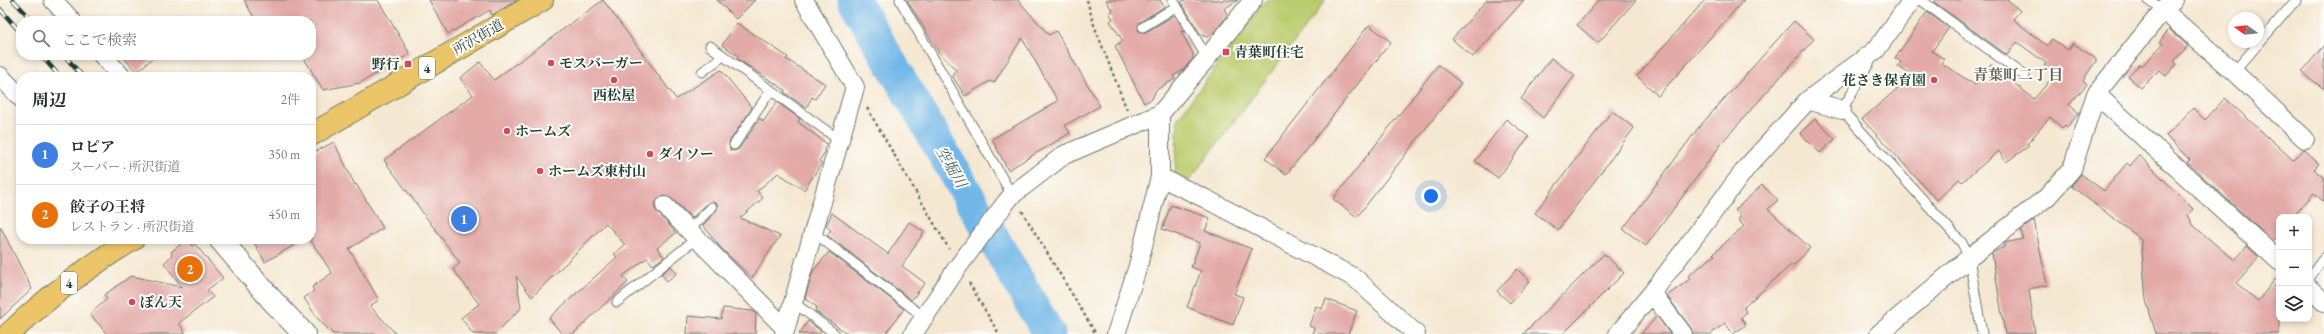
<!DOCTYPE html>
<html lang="ja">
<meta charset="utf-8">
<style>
body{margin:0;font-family:"EB Garamond","Noto Serif JP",serif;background:#f2f2f3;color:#2b2b33}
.controls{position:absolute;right:12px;bottom:12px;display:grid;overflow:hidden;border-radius:8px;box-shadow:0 2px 6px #0003}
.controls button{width:36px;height:36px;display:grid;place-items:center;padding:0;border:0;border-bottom:1px solid #e1e1e2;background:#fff;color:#2b2b33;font:20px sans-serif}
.compass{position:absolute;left:2228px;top:12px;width:36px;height:36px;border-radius:50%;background:#fff;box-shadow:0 2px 6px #0003;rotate:285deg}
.you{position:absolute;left:1431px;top:196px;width:14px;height:14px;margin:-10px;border:3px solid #fff;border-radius:50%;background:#1a73e8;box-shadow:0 0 0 6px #1a73e833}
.badge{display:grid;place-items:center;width:26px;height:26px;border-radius:50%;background:#d1495b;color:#fff;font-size:13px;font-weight:700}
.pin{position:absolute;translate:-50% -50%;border:2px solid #fff;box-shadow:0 1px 4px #0006}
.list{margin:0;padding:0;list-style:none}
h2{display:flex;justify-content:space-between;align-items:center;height:52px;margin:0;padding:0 16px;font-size:17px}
h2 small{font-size:13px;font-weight:400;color:#7c7c81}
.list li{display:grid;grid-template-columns:26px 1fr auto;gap:12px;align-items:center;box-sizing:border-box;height:60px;padding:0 16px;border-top:1px solid #e1e1e2}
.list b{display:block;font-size:15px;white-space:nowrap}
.list p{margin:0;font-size:13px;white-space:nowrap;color:#7c7c81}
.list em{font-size:13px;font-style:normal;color:#7c7c81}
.icon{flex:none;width:22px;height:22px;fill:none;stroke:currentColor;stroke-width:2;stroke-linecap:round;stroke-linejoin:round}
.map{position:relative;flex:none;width:2324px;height:334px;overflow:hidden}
.search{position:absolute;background:#fff;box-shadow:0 2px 6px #0003;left:16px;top:16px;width:300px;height:44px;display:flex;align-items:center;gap:10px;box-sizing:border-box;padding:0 14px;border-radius:16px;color:#7c7c81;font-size:15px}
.panel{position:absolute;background:#fff;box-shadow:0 2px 6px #0003;left:16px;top:72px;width:300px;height:172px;border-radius:16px}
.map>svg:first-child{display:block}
.green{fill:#bccc6e;stroke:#6e8451}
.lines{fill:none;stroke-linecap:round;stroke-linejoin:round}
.river{stroke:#72b7e8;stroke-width:33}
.building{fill:#e3aaa8}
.service-casing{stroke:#6a796b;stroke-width:11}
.minor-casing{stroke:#6a796b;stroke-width:20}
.tertiary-casing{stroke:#6a796b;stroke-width:24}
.primary-casing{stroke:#6a796b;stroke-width:24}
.path{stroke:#6a796b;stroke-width:2.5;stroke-dasharray:3 3;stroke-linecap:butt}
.service{stroke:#fff;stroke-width:9}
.minor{stroke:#fff;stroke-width:18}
.tertiary{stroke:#fff;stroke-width:22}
.primary{stroke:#edc569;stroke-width:22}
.rail-casing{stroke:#1f3d34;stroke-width:4.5}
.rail{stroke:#fdfcf7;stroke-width:3;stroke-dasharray:9;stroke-linecap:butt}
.minor-bridge-casing{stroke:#6a796b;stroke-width:20;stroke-linecap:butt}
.minor-bridge{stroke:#fff;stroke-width:18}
.poi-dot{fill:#d1495b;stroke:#fdfcf7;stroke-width:1.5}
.labels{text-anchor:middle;stroke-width:4;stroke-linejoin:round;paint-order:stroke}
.shield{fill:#fdfcf7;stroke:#62766e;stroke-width:1}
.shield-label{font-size:13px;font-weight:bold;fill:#1f3d34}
.street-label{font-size:14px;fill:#1f3d34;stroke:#fdfcf7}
.poi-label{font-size:14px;font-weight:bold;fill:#1f3d34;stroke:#fdfcf7;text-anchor:start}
.neighbourhood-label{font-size:15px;font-weight:bold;fill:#64635d;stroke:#fdfcf7}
.water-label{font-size:15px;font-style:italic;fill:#38626a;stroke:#fdfcf7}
</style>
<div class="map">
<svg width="2324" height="334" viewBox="0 0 2324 334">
<rect width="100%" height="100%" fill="#fdfcf7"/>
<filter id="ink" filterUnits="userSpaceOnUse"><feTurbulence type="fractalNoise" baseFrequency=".025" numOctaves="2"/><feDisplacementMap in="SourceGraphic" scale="8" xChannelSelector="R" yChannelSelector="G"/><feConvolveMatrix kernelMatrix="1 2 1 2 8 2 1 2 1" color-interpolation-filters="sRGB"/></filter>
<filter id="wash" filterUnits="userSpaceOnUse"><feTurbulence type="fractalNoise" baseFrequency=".012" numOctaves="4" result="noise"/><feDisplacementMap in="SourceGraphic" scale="16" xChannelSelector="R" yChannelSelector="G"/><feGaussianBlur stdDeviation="0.9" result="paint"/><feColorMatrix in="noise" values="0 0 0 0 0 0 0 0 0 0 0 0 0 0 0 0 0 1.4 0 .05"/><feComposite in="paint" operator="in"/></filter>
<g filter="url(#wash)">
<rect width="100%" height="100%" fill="#f5e8d2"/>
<path class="green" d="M 1266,0 L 1326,0 L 1189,181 L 1175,174 L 1178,118 Z"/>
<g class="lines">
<path class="river" d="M 854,0 L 1049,334"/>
</g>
<g id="blocks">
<path class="building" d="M 244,0 L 378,0 L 410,54 L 360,83 L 323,90 L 302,55 L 311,55 L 311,21 L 256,21 Z
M 429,0 L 517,0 L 492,15 L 490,10 L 448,34 Z
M 603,0 L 676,99 L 721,70 L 752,108 L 729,142 L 730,150 L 734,151 L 739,149 L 760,118 L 763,122 L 777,102 L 800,119 L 798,122 L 827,144 L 824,149 L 825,152 L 819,161 L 822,163 L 804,190 L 778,173 L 757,191 L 763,198 L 740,218 L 780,236 L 752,278 L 720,247 L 703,225 L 716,211 L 718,206 L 716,203 L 708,203 L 692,218 L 672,199 L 663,196 L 655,203 L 655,209 L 676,233 L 657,248 L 664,257 L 653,265 L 647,258 L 623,276 L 628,282 L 573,334 L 562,334 L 549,318 L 617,257 L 614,254 L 625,245 L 606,223 L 532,297 L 516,276 L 521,308 L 495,334 L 473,334 L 461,318 L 479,304 L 453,269 L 460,263 L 384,160 L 473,95 L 460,78 L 480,62 L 494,80 Z
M 717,0 L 755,0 L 736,19 Z
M 907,0 L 1018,0 L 1049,35 L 1056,31 L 1100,106 L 1065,125 L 1070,133 L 1008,170 L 992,139 L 1058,101 L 1022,38 L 994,83 L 990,81 L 965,96 L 953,77 L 956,70 L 938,51 Z
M 1106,0 L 1160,0 L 1164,7 L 1140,22 L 1138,30 L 1141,32 L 1146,32 L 1175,15 L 1185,32 L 1181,31 L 1193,54 L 1193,58 L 1182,71 L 1173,76 L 1175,79 L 1156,90 L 1152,99 L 1144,103 L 1115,46 L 1123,41 L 1110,21 L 1113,19 L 1109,13 L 1113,11 Z
M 1184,0 L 1238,0 L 1224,9 L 1227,14 L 1224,20 L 1214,32 L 1207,37 L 1201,35 L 1181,2 Z
M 1487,0 L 1524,0 L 1473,57 L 1452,39 Z
M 1599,0 L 1636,0 L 1598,43 L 1577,25 Z
M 1705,0 L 1744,0 L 1658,96 L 1637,76 Z
M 1936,0 L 2008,0 L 2020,11 L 2013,19 L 2047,46 L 2052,39 L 2068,50 L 2073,43 L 2096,59 L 2096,61 L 2083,80 L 2087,84 L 2069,105 L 2079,113 L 2067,127 L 2065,125 L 2062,128 L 2050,117 L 2027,144 L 2029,146 L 2006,162 L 1999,151 L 1962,182 L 1959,179 L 1937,200 L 1862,119 L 1912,76 L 1898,66 L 1901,62 L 1895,58 L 1927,12 L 1949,28 L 1932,51 L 1944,59 L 1941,63 L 1975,85 L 1991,65 L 2034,99 L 2055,74 L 2044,66 L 2046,63 L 2017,42 L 2007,55 L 1934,2 Z
M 1794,21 L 1814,39 L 1725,139 L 1646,246 L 1623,229 L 1699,127 Z
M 737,23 L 788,57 L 786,59 L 825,84 L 815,99 L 812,97 L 806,108 L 784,92 L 785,90 L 736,58 L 739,56 L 722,45 Z
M 1369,25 L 1391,42 L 1286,175 L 1265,158 Z
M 2169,29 L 2188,46 L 2174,61 L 2177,64 L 2166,76 L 2159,70 L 2141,88 L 2128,76 L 2140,64 L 2142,66 L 2163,44 L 2160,41 Z
M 2324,45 L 2324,89 L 2302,72 Z
M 121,55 L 156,55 L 137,72 Z
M 1551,58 L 1575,75 L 1543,118 L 1521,99 Z
M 1438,65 L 1461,83 L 1357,217 L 1333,199 Z
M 2225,98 L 2293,160 L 2303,149 L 2319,164 L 2314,169 L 2324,177 L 2324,202 L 2314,193 L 2293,217 L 2279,217 L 2279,233 L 2272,241 L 2187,162 L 2190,160 L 2166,136 L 2193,108 L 2205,120 Z
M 1612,111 L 1634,128 L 1558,230 L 1535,213 Z
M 1506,119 L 1529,137 L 1498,178 L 1475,161 Z
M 1815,119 L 1835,139 L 1820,153 L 1800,133 Z
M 334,142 L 355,185 L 356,184 L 383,228 L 349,249 L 379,300 L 370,306 L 396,334 L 333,334 L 318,319 L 304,298 L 314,291 L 312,287 L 332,273 L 311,241 L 311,154 Z
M 2139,155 L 2193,209 L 2188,215 L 2194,226 L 2222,250 L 2235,260 L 2247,246 L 2259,257 L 2236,283 L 2258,301 L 2279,274 L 2279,334 L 2156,334 L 2146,300 L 2141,239 L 2071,186 L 2081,174 L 2104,191 L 2127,163 L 2130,166 Z
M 1762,185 L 1778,200 L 1768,209 L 1810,248 L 1793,266 L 1792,264 L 1744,307 L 1746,313 L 1741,317 L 1746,325 L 1733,334 L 1725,323 L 1711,334 L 1693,334 L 1691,328 L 1667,296 L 1690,279 L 1688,276 L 1715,255 L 1713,254 L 1744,226 L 1738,220 L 1741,216 L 1735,210 Z
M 1171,205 L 1210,218 L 1205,231 L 1252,249 L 1234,294 L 1243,297 L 1233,325 L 1187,307 L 1201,271 L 1191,267 L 1200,243 L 1162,229 Z
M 832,213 L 888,254 L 909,222 L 924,232 L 902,266 L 925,283 L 914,297 L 911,300 L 827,235 L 831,230 L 826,226 Z
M 2034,220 L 2047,285 L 2029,289 L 2035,334 L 2005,334 L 1992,253 L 2004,247 L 2005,243 L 2023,239 L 2021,230 Z
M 0,226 L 32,289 L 0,319 Z
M 187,239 L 192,246 L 195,244 L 223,278 L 207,290 L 213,297 L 179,323 L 186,334 L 107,334 L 90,314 L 107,299 L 104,295 L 131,276 L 182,287 L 164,263 L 172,255 L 171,252 Z
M 252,239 L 305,239 L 265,262 Z
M 829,252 L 904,309 L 885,334 L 848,334 L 815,311 L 817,307 L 805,298 L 813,271 Z
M 1604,254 L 1624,273 L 1563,334 L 1523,334 Z
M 671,266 L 677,273 L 667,281 L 661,274 Z
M 1517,269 L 1530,281 L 1510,303 L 1497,291 Z
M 1326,299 L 1357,311 L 1348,334 L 1312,334 L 1314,328 L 1309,326 L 1316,306 L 1322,309 Z
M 723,308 L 753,311 L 756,314 L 755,334 L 687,334 L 688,316 L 721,319 Z
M 1657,316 L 1670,334 L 1641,334 Z
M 808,321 L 821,331 L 819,334 L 799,334 Z"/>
</g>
</g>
<g filter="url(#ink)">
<use href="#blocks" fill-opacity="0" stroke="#6a796b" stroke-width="1"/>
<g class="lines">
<g class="service-casing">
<path id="service" d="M 900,0 L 1012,195
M 1173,0 L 1207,58
M 1921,0 L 2025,76
M 2149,0 L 2163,10
M 1143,27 L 1177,6
M 710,46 L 839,140
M 1871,60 L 1842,110 L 1962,243 L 1969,258 L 1982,334
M 702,72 L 723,56
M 2234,72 L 2296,0
M 734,145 L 771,90
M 688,231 L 712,207
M 813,232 L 924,317
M 2309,278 L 2324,258
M 792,301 L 835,334
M 617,302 L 696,239"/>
</g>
<g class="minor-casing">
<path id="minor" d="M 53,0 L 72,21
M 2163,10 L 2234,72 L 2305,139
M 102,55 L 122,77
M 0,76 L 21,98
M 2096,94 L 2279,261
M 1808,100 L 1842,110
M 1160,177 L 1206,199 L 1355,278 L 1416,334
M 1004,205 L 1012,195 L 1064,155 L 1160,114 L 1207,58 L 1253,0
M 665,206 L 784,327
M 2309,288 L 2324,302
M 1652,293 L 1683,334
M 784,334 L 855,87 L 804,0
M 913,334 L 957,268
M 1116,334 L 1138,266 L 1160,177 L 1160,114
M 1618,334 L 1652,293 L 1747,167 L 1808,100 L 1876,50 L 1912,0
M 1879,334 L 1969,258 L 2047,197 L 2072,169 L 2096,94 L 2163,10 L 2174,0"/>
</g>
<g class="tertiary-casing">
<path id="tertiary" d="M 220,239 L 271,299 L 304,334"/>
</g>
<g class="primary-casing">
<path id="primary" d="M 311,135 L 542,0
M 9,334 C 46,298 89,266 133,239"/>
</g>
<path class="path" d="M 1087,0 L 1094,25 L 1127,110
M 867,108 L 949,249
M 1022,211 L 1096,334
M 969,283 L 999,334"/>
<use href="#service" class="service"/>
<use href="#minor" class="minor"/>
<use href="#tertiary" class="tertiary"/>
<use href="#primary" class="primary"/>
<g class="rail-casing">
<path id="rail" d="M 13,0 L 33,21
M 0,9 L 21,33
M 41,55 L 60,77
M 64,55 L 83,77"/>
</g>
<use href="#rail" class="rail"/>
<g class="minor-bridge-casing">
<path id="minor-bridge" d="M 957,268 L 1004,205"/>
</g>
<use href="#minor-bridge" class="minor-bridge"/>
</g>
</g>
<g class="poi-dot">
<rect x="1222" y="48" width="8" height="8" rx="2"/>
<circle cx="551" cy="63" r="4"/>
<rect x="404" y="60" width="8" height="8" rx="2"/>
<circle cx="614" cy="80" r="4"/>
<circle cx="1934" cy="80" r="4"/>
<circle cx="507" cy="131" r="4"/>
<circle cx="650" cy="154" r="4"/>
<circle cx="540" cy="171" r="4"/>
<circle cx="132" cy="302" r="4"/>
</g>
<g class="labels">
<g class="shield">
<rect x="419" y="57" width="16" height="22" rx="3"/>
<rect x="61" y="272" width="16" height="22" rx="3"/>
</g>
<g class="shield-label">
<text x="427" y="73">4</text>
<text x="69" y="288">4</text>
</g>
<g class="street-label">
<text transform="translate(478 37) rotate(-30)" y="5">所沢街道</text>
</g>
<g class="poi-label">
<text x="1234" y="57">青葉町住宅</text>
<text x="559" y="68">モスバーガー</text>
<text x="400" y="69" text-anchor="end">野行</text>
<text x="1926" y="85" text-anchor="end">花さき保育園</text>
<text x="614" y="100" text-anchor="middle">西松屋</text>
<text x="515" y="136">ホームズ</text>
<text x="658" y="159">ダイソー</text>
<text x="548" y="176">ホームズ東村山</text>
<text x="140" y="307">ぼん天</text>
</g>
<g class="neighbourhood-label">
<text x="2018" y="80">青葉町二丁目</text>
</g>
<g class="water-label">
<text transform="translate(951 167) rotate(60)" y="5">空堀川</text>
</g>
</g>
</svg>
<div class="controls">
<button>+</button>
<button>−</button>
<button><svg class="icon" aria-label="layers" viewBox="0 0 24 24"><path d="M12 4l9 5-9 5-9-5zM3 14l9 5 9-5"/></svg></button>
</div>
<svg class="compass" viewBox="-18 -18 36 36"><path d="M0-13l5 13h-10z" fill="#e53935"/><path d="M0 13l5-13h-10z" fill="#7c7c81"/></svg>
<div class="you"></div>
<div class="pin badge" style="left:464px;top:219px;background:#3f7fe0">1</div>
<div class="pin badge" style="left:190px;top:269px;background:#e8710a">2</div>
<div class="search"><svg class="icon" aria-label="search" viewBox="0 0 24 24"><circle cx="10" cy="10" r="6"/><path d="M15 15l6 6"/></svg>ここで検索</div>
<section class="panel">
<h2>周辺<small>2件</small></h2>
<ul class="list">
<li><span class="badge" style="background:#3f7fe0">1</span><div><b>ロピア</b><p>スーパー · 所沢街道</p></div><em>350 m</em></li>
<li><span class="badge" style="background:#e8710a">2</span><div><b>餃子の王将</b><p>レストラン · 所沢街道</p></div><em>450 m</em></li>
</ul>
</section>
</div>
